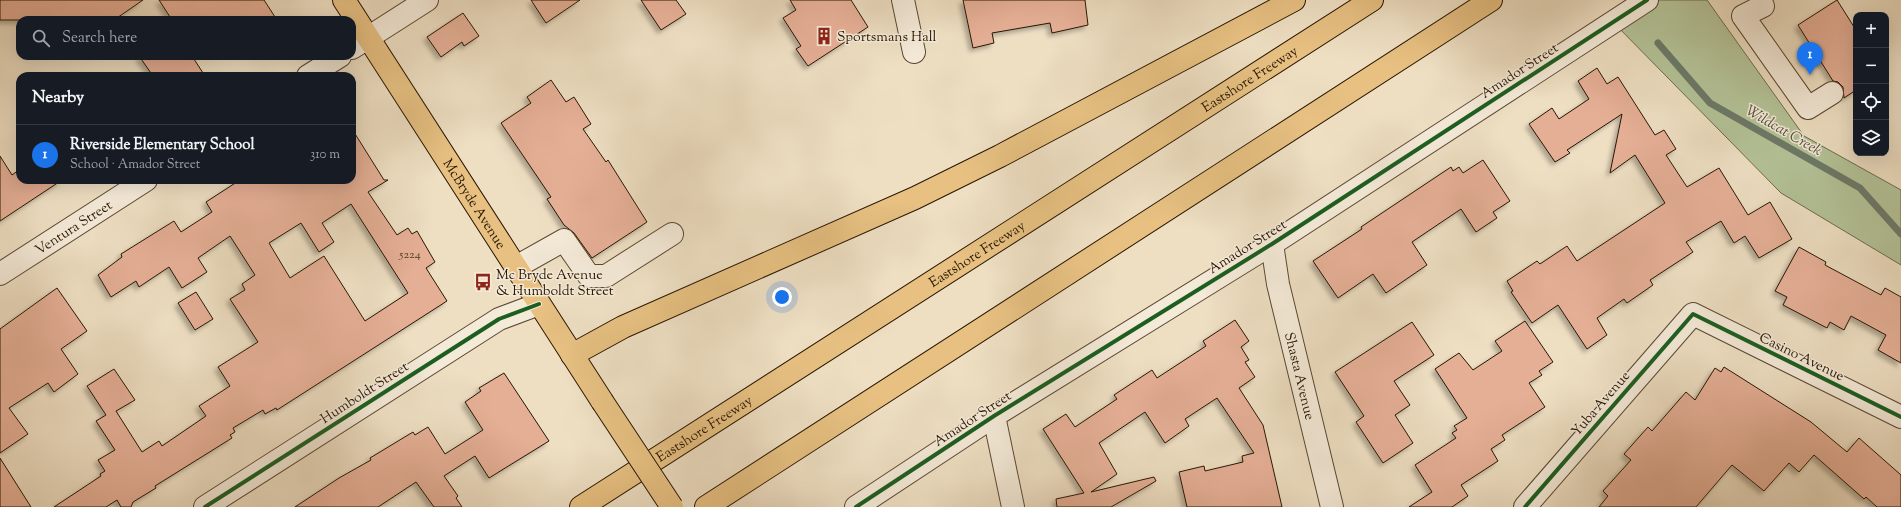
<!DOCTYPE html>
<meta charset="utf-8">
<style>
body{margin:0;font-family:"Sorts Mill Goudy",serif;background:#20242c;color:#f1f3f6}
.controls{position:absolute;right:12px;top:12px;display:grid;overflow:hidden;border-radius:8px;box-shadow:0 4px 16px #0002}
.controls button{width:36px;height:36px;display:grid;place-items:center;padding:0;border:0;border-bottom:1px solid #363941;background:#171b24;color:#f1f3f6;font:20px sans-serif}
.you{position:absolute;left:782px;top:297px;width:14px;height:14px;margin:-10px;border:3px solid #fff;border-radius:50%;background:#1a73e8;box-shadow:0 0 0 6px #1a73e833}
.badge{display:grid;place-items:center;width:26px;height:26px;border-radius:50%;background:#1a73e8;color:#fff;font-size:13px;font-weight:700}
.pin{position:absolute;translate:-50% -33px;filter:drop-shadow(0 1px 2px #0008)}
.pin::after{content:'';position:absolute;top:21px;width:14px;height:12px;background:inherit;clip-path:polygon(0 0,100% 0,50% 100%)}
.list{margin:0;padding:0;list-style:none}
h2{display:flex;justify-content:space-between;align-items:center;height:52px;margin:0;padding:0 16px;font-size:17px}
h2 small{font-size:13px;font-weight:400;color:#9ea1a6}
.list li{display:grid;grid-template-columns:26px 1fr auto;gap:12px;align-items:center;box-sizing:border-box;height:60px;padding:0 16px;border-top:1px solid #363941}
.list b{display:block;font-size:15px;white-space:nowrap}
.list p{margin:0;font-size:13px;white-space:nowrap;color:#9ea1a6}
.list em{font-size:13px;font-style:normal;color:#9ea1a6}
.icon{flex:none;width:22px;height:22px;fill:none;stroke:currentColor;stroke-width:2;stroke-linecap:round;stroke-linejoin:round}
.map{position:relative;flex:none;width:1901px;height:507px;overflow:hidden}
.search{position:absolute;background:#171b24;box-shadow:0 4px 16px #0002;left:16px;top:16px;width:340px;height:44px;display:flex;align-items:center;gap:10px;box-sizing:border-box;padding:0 14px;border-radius:12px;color:#9ea1a6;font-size:15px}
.panel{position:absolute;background:#171b24;box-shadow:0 4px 16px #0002;left:16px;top:72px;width:340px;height:112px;border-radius:12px}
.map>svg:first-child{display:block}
.green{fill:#b4c398;stroke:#6e6c4c}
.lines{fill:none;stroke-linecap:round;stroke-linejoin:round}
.stream{stroke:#6c7a69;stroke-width:7}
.building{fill:#e5af96;stroke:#281601;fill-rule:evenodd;filter:url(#shadow)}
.minor-casing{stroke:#5a4832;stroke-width:24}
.major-casing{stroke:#281601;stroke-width:24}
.highway-casing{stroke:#281601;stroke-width:24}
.minor{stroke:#f4ead8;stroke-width:22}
.major{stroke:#e7c082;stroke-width:22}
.highway{stroke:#e7c082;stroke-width:22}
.major-bridge-casing{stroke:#281601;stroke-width:24;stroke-linecap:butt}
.major-bridge{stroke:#e7c082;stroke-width:22}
.cycleway-casing{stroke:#f4ead8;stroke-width:6}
.cycleway{stroke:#1b5e20;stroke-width:4}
.labels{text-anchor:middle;stroke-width:3;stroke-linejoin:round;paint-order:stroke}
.number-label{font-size:12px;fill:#573c26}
.poi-label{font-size:14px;fill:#281601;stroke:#f4ead8;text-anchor:start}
.street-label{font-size:14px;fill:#281601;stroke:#f4ead8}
.water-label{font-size:15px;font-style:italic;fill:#50503e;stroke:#f4ead8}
</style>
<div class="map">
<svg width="1901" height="507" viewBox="0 0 1901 507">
<defs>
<filter id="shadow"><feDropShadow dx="-3.5" dy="3.5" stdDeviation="2" flood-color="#0004"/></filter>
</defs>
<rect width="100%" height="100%" fill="#eedfc3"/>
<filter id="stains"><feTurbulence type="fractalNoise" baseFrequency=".005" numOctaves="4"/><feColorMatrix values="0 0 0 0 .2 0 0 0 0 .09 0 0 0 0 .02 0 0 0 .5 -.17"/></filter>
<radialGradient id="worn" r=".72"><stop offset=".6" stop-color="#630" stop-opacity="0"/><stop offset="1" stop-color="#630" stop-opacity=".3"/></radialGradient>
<path class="green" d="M 1647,0 L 1707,0 L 1804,136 L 1901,190 L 1901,265 L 1781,193 L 1613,22 Z"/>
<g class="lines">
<path class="stream" d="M 1658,43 L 1710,103 L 1860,188 L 1901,234"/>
</g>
<path class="building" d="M 0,0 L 143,0 L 114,20 L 0,20 Z
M 159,0 L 264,0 L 277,20 L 172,20 Z
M 531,0 L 580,0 L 546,23 Z
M 641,0 L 676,0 L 686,14 L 661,30 Z
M 790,0 L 851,0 L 868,27 L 808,66 L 796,49 L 801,46 L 783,18 L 796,10 Z
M 963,0 L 1085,0 L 1088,25 L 1052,33 L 1050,23 L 992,33 L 994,43 L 973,48 Z
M 1837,0 L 1856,30 L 1856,90 L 1844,98 L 1843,87 L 1838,82 L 1833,81 L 1798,25 Z
M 463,13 L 479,36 L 464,46 L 462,42 L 441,57 L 427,37 Z
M 139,56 L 192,56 L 205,76 L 153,76 Z
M 1597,68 L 1607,84 L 1618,77 L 1655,135 L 1664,130 L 1676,149 L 1666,155 L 1687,187 L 1719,168 L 1748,215 L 1770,202 L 1792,239 L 1759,258 L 1745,236 L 1734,243 L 1721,221 L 1686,242 L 1693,252 L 1650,280 L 1653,285 L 1627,303 L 1624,299 L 1597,318 L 1607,335 L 1587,349 L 1558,305 L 1532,323 L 1511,292 L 1513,291 L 1507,281 L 1537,261 L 1540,264 L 1567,246 L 1577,261 L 1665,203 L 1635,155 L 1610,173 L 1622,114 L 1567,150 L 1570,153 L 1555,162 L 1529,124 L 1552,108 L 1559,119 L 1589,99 L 1578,81 Z
M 551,80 L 566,102 L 574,97 L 591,124 L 583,129 L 606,162 L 608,160 L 647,222 L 592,258 L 574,233 L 564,225 L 547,199 L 551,197 L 501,123 L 531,103 L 527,97 Z
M 352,129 L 384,180 L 388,180 L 368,192 L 397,235 L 408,228 L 412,234 L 417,231 L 435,262 L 426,268 L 447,301 L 277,410 L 276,408 L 265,414 L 263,410 L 233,428 L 235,432 L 230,435 L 232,438 L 155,486 L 156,488 L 133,502 L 131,507 L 121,507 L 117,500 L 106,507 L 54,507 L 101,476 L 100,474 L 105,471 L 98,460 L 115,450 L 96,421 L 106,415 L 87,386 L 114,369 L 135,400 L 116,411 L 142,452 L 159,441 L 162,446 L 206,416 L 199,406 L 230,386 L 218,367 L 258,342 L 230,299 L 245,290 L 242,284 L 255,275 L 230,236 L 198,258 L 207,272 L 182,288 L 169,267 L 139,287 L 136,281 L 111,297 L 98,275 L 122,257 L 121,254 L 174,221 L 181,232 L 212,212 L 206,202 L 240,180 L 352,180 ZM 351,204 L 408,293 L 365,321 L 324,256 L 290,278 L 269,243 L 301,223 L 319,252 L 334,242 L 322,223 Z
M 0,156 L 12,175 L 19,170 L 20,180 L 62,180 L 0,221 Z
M 1483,160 L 1510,201 L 1493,212 L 1497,218 L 1476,232 L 1461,209 L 1412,242 L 1427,265 L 1386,293 L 1373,274 L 1338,298 L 1313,261 L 1362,229 L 1361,227 L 1451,167 L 1453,171 L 1459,167 L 1463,173 Z
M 1799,247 L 1826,262 L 1825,265 L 1881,295 L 1885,288 L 1901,297 L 1901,363 L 1878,350 L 1886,335 L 1851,316 L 1844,330 L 1830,322 L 1827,328 L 1783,305 L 1787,297 L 1775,291 Z
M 57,288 L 87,331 L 61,349 L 78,374 L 54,392 L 48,383 L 9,408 L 28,434 L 0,453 L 0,329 Z
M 196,292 L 213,319 L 195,330 L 178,303 Z
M 1235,320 L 1249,341 L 1241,347 L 1249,360 L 1245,362 L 1255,377 L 1239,388 L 1263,425 L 1282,507 L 1187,507 L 1179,472 L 1204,466 L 1205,471 L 1243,462 L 1242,456 L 1254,453 L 1217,398 L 1185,419 L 1189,426 L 1165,443 L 1145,412 L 1099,443 L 1117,474 L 1091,492 L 1154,477 L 1156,481 L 1111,507 L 1057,507 L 1056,499 L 1084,493 L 1043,429 L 1066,414 L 1075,427 L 1117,399 L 1114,395 L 1152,370 L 1157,378 L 1206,346 L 1203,341 Z
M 1525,321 L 1553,362 L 1539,371 L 1542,375 L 1529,383 L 1545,407 L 1502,435 L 1505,440 L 1491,449 L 1498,461 L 1461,485 L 1468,496 L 1452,507 L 1409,507 L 1432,492 L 1415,465 L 1456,438 L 1452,433 L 1457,430 L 1454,426 L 1467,418 L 1435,369 L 1459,353 L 1473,370 L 1502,351 L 1495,341 Z
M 1412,322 L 1434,355 L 1394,381 L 1410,405 L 1395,415 L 1413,443 L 1383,463 L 1356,422 L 1364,416 L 1335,372 Z
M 1724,367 L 1811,422 L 1847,452 L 1859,438 L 1901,475 L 1901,507 L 1877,507 L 1866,497 L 1864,499 L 1814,455 L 1799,472 L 1789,463 L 1764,491 L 1732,465 L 1696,507 L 1599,507 L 1608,496 L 1603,491 L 1631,460 L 1624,454 L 1648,427 L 1652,431 L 1686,392 L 1695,400 L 1715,368 L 1721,372 Z
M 504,373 L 549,441 L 489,478 L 475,456 L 444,476 L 458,496 L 456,498 L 462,507 L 434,507 L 416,482 L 378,507 L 295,507 L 339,478 L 371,460 L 370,458 L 413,432 L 415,435 L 428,427 L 445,454 L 483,430 L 465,402 L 481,391 L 479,388 Z
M 0,458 L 31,507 L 0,507 Z"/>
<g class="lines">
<g class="minor-casing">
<g id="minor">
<path d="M 903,0 L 914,52"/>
<path d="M 1763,6 L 1743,16 L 1808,108 L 1832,93"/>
<path d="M 352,48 L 427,0"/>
<path d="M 308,76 L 340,56"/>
<path id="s1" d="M 1272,244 L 1278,284 L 1332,507"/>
<path d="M 516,267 L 564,240 L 589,276 L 606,276 L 672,234"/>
<path id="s2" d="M 0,274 L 146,180"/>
<path d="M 994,416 L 1013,507"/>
<path d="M 205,507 L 499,319 L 539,304"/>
<path d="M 856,507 L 994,416 L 1272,244 L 1647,0"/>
<path d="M 1525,507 L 1693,314 L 1901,417"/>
</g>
</g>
<g class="major-casing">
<g id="major">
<path id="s3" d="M 344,0 L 602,401"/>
</g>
</g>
<g class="highway-casing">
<g id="highway">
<path d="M 572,355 L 623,327 L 915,198 L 1000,156 L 1294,0"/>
<path id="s4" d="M 581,507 L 1372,0"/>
<path d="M 706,507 L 1491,0"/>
</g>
</g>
<use href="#minor" class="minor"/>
<use href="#major" class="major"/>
<use href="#highway" class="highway"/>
<g class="major-bridge-casing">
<path id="major-bridge" d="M 602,401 L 672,507"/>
</g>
<use href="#major-bridge" class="major-bridge"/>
<g class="cycleway-casing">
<path id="cycleway" d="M 205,507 L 499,319 L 539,304
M 856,507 L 994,416 L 1272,244 L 1647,0
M 1525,507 L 1693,314 L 1901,417"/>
</g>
<use href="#cycleway" class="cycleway"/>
</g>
<defs>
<g id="building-bare" transform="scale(1.38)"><path d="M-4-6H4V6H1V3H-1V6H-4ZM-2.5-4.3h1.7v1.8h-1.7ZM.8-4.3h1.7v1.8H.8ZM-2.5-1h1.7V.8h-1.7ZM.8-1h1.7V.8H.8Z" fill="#8f2418" stroke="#f4ead8" stroke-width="2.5" paint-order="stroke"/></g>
<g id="bus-bare" transform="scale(1.38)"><path d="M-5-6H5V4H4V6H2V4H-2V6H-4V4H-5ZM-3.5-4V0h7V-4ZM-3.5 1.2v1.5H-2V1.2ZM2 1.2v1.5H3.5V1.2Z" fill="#8f2418" stroke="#f4ead8" stroke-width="2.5" paint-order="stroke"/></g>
</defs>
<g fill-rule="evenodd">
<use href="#building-bare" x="824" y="36"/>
<use href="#bus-bare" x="483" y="282"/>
</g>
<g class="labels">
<g class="number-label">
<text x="410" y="258">5224</text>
</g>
<g class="poi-label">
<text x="837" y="41">Sportsmans Hall</text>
<text x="496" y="279">Mc Bryde Avenue<tspan x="496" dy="16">&amp; Humboldt Street</tspan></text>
</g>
<g class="street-label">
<text transform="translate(1519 70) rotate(-33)" y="5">Amador Street</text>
<text dy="5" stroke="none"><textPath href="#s4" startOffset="794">Eastshore Freeway</textPath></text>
<text dy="5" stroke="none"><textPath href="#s3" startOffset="242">McBryde Avenue</textPath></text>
<text dy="5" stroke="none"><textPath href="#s2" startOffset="87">Ventura Street</textPath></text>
<text transform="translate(1247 246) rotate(-32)" y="5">Amador Street</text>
<text dy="5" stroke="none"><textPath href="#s4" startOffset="470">Eastshore Freeway</textPath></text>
<text transform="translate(1802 356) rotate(26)" y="5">Casino Avenue</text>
<text dy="5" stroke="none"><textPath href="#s1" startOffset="135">Shasta Avenue</textPath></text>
<text transform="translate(364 392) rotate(-33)" y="5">Humboldt Street</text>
<text transform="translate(1600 403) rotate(-49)" y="5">Yuba Avenue</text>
<text transform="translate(972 418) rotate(-33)" y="5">Amador Street</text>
<text dy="5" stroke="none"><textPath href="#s4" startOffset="146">Eastshore Freeway</textPath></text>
</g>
<g class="water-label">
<text transform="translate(1784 130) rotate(30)" y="5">Wildcat Creek</text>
</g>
</g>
<rect width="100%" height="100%" filter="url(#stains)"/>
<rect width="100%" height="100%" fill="url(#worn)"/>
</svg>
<div class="controls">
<button>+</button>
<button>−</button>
<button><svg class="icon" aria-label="locate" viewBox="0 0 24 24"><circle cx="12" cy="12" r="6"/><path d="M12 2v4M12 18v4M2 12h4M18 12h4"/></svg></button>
<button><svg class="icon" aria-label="layers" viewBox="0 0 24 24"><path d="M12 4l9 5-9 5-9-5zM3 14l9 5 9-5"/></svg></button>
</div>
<div class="you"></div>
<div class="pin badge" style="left:1810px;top:75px">1</div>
<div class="search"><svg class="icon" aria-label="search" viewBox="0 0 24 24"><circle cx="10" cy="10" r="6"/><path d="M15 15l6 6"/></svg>Search here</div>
<section class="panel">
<h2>Nearby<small></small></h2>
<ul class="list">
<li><span class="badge">1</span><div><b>Riverside Elementary School</b><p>School · Amador Street</p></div><em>310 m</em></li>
</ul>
</section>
</div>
